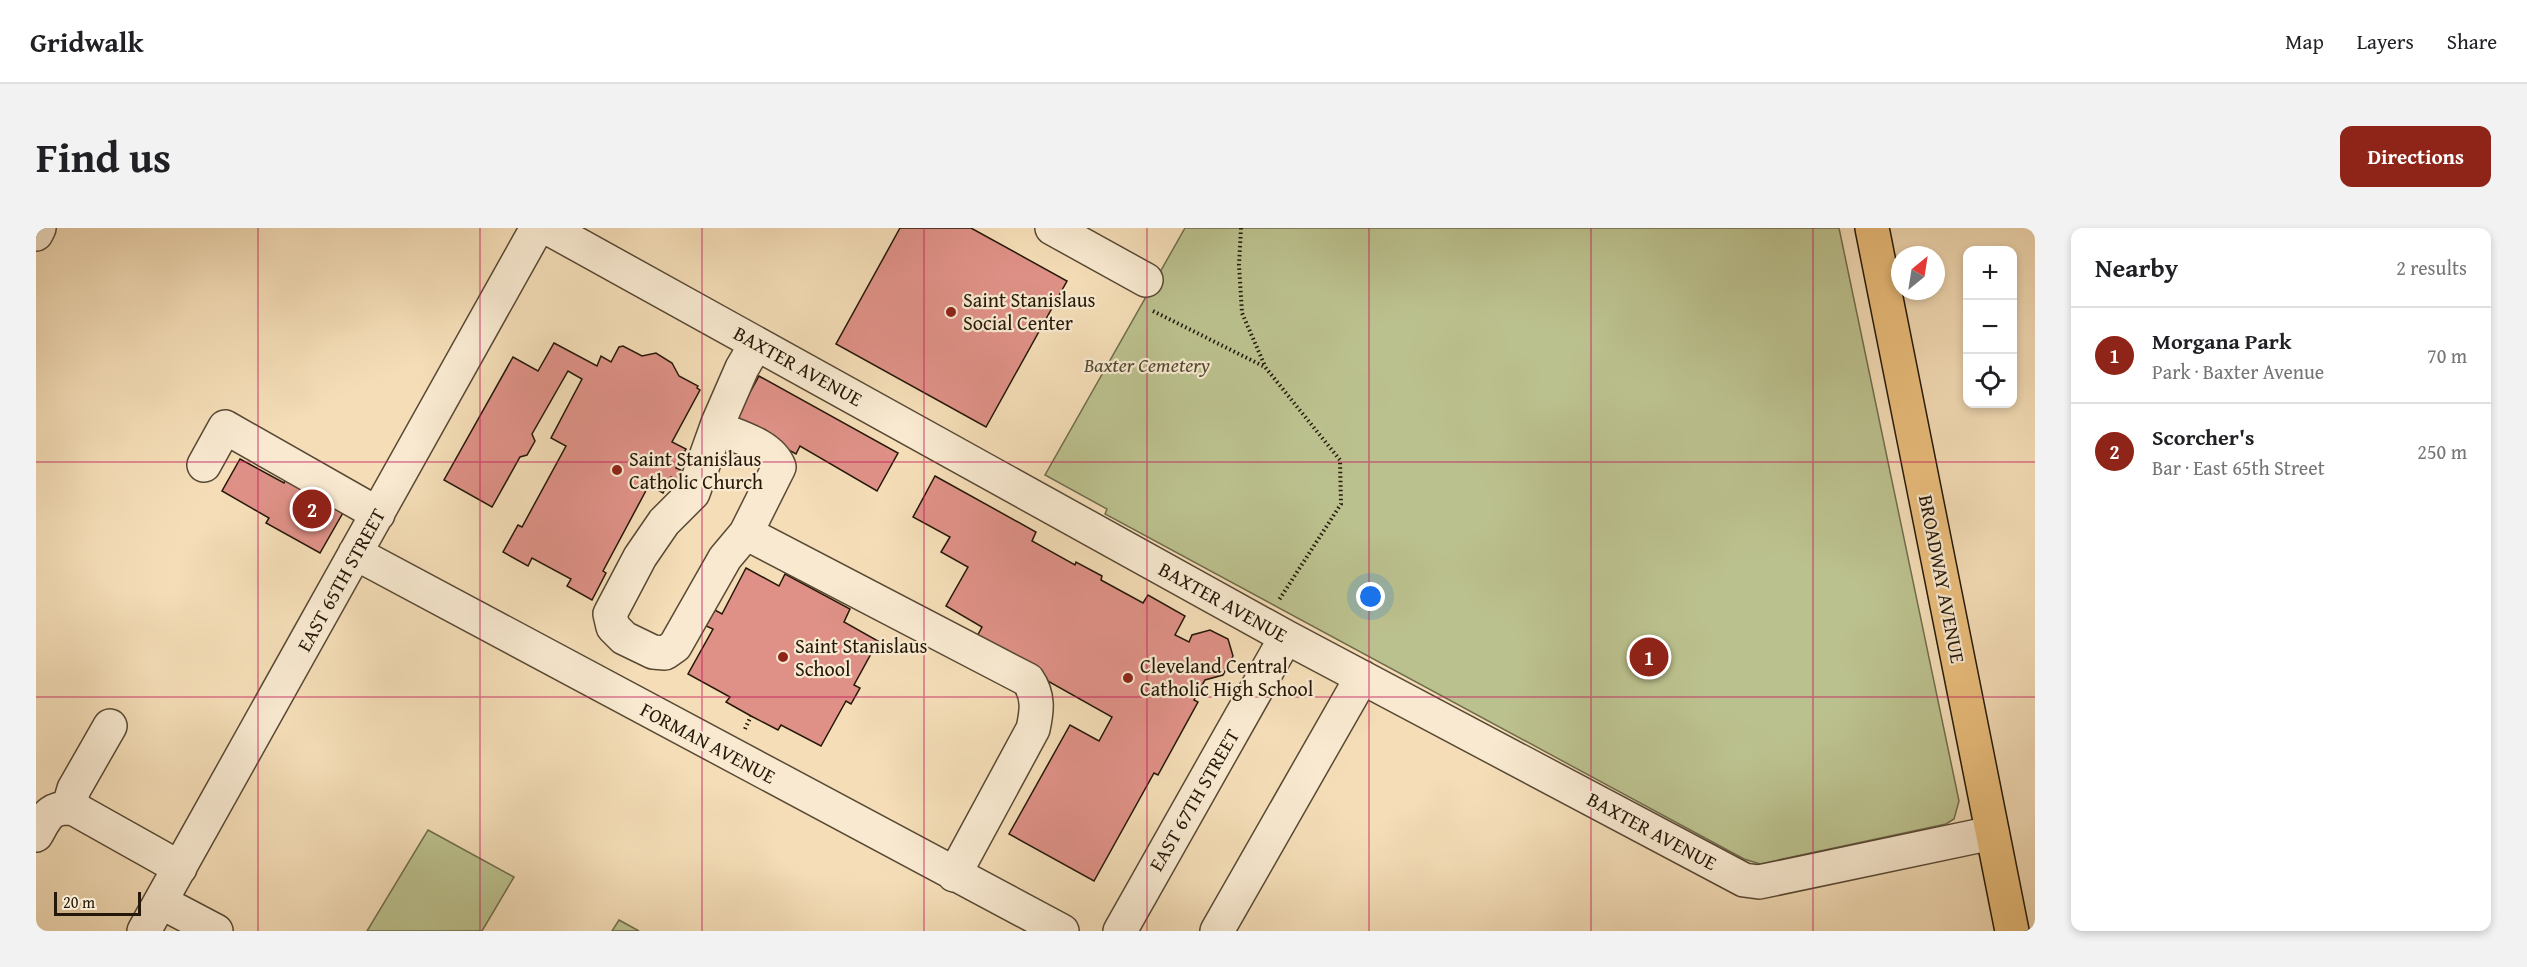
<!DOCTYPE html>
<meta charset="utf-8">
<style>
body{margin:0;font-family:"Gentium Book Plus",serif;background:#f2f2f2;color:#202124}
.controls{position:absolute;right:18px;top:18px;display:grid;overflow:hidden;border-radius:12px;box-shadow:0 3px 9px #0003}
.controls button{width:54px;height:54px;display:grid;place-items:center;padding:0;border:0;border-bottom:2px solid #e0e0e0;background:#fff;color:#202124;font:30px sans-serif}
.compass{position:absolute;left:1855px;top:18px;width:54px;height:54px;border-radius:50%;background:#fff;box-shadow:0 3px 9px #0003;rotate:30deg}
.scale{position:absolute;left:18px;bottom:15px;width:87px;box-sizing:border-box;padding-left:6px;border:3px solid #241809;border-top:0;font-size:16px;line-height:21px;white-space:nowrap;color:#241809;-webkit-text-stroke:4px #f8e9d0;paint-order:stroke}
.you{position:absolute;left:1335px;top:369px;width:21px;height:21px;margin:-15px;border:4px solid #fff;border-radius:50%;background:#1a73e8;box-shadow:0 0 0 9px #1a73e833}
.badge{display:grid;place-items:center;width:39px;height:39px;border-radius:50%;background:#8f2418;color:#fff;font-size:20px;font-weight:700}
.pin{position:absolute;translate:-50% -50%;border:3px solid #fff;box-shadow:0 2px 6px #0006}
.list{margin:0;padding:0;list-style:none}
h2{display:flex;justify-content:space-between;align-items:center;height:78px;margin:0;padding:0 24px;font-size:26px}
h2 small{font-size:20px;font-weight:400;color:#757577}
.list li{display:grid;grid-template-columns:39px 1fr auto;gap:18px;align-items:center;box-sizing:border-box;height:96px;padding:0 24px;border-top:2px solid #e0e0e0}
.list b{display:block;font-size:22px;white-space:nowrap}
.list p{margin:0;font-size:20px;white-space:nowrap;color:#757577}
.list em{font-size:20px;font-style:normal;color:#757577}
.icon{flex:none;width:33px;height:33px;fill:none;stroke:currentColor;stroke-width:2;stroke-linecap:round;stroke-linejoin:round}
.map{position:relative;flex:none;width:1999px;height:703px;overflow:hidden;border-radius:12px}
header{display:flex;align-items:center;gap:36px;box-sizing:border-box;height:84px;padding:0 30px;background:#fff;border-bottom:2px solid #e0e0e0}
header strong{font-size:28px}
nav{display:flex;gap:33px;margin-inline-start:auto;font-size:21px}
.intro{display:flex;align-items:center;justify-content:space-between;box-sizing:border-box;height:144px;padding:0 36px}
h1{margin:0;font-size:42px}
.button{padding:15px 27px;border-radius:12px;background:#8f2418;color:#fff;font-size:21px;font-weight:700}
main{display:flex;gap:36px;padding:0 36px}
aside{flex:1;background:#fff;border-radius:12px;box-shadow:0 3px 9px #0003}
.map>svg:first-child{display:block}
.green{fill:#bbc18e;stroke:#706c4c;stroke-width:1.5}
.building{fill:#df9187;stroke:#241809;stroke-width:1.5}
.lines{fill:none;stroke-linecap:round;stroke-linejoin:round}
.minor-casing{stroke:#584934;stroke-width:36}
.major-casing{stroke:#241809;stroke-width:36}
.path{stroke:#241809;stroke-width:4;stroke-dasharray:1.5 3;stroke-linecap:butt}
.minor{stroke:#f8e9d0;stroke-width:33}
.major{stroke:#eabe7c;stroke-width:33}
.grid{fill:none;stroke:#c2185b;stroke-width:1.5;stroke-opacity:0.55}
.poi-dot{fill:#8f2418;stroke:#f8e9d0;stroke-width:2}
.labels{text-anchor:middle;stroke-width:4.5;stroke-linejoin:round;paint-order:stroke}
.poi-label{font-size:20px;fill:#241809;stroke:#f8e9d0;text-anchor:start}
.park-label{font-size:20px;font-style:italic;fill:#514b31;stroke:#f8e9d0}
.street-label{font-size:20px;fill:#241809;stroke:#f8e9d0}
</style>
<header>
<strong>Gridwalk</strong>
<nav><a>Map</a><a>Layers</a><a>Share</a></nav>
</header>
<div class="intro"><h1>Find us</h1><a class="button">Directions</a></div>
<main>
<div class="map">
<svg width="1999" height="703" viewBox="0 0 1999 703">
<rect width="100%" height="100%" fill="#f4ddb7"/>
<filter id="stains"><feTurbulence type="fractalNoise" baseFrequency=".00333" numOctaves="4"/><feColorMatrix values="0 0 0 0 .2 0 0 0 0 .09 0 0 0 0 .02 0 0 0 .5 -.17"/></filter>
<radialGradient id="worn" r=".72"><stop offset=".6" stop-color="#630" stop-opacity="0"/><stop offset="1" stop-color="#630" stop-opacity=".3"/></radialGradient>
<path class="green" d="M 1149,0 L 1803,0 L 1923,573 L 1918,591 L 1910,596 L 1724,636 L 1708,631 L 1069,286 L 1071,281 L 1009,247 Z
M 392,602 L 478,649 L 446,703 L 331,703 Z
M 583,692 L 603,703 L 576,703 Z"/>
<path class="building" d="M 864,0 L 935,0 L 1031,53 L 950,199 L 800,116 Z
M 518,115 L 561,138 L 565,128 L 575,134 L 583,119 L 587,118 L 606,128 L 620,125 L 636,135 L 643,148 L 662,158 L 661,160 L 664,162 L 636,214 L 650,221 L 640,240 L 649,244 L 644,253 L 635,249 L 627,265 L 613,257 L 567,343 L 570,345 L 556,372 L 531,358 L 535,351 L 496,330 L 492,338 L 467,324 L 482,297 L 486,299 L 530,218 L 515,210 L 546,151 L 532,143 L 496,206 L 499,213 L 491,227 L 484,229 L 456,279 L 408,252 L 477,129 L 502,143 Z
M 723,148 L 862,225 L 841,263 L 764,218 L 760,226 L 699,192 Z
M 204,231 L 248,255 L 250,250 L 308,283 L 284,325 L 230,295 L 233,290 L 186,263 Z
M 899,248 L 1000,304 L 996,313 L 1039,337 L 1040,334 L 1066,348 L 1065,352 L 1107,375 L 1112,367 L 1149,388 L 1139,407 L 1153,414 L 1156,407 L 1174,402 L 1192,411 L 1197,428 L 1187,447 L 1169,452 L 1158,472 L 1162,474 L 1122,547 L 1118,545 L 1058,653 L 973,606 L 1034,497 L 1063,513 L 1076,489 L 939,412 L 946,399 L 910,378 L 932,339 L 905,324 L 914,309 L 877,289 Z
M 710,340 L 743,358 L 749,346 L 814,381 L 808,394 L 842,413 L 818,457 L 824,460 L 815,476 L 810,473 L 785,518 L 745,497 L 742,502 L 715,488 L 690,474 L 694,469 L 652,446 L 677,401 L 670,398 L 679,382 L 686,386 Z"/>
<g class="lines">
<g class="minor-casing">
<path id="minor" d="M 512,0 L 1250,409 L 1708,652 L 1723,654 L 1956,605
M 1016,0 L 1110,52
M 0,6 L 3,0
M 681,200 C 702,209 735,217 743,239 L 710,305 L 689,330 L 639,418 L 629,425 L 617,424 L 588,410 L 577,399 L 574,386 L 604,329 L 628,294 L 657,265 L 682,195 L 706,140 L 720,116
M 168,237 L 189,199 L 342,286
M 710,305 L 992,452 C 1003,468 1001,483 997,501 L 918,647
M 319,325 L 1026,703
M 37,580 L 144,640
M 0,607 C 11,588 13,579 37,580 L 35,571 L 38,561 L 74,498
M 125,674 L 180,703
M 108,703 L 501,0
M 1084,703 L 1250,409
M 1181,703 L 1326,449"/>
</g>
<g class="major-casing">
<path id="major" d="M 1836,0 L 1976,703"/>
</g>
<path class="path" d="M 1205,0 L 1203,37 L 1206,85 L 1229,138
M 1117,83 L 1229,139 L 1304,232 L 1305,276 L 1243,372
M 709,501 L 715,488"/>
<use href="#minor" class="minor"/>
<use href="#major" class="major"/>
</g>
<path class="grid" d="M 222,0 L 222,703M 444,0 L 444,703M 666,0 L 666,703M 888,0 L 888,703M 1111,0 L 1111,703M 1333,0 L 1333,703M 1555,0 L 1555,703M 1777,0 L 1777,703M 0,234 L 1999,234M 0,469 L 1999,469"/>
<g class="poi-dot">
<circle cx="915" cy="84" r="6"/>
<circle cx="581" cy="242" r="6"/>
<circle cx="747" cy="429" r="6"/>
<circle cx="1092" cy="450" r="6"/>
</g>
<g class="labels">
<g class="poi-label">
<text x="927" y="79">Saint Stanislaus<tspan x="927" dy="23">Social Center</tspan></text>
<text x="593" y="238">Saint Stanislaus<tspan x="593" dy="23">Catholic Church</tspan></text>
<text x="759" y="425">Saint Stanislaus<tspan x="759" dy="23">School</tspan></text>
<text x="1104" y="445">Cleveland Central<tspan x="1104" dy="23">Catholic High School</tspan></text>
</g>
<g class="park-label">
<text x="1111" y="144">Baxter Cemetery</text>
</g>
<g class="street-label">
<text transform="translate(762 138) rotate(29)" y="7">BAXTER AVENUE</text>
<text transform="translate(1906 351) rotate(79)" y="7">BROADWAY AVENUE</text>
<text transform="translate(305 352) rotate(-61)" y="7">EAST 65TH STREET</text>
<text transform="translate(1187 374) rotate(29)" y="7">BAXTER AVENUE</text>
<text transform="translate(672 515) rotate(28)" y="7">FORMAN AVENUE</text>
<text transform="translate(1158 572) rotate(-60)" y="7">EAST 67TH STREET</text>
<text transform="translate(1616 603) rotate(28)" y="7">BAXTER AVENUE</text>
</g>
</g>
<rect width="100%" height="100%" filter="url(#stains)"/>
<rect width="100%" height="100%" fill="url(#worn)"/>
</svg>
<div class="controls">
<button>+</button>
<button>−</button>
<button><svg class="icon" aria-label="locate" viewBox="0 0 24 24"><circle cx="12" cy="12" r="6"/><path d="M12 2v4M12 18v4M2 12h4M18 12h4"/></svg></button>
</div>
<svg class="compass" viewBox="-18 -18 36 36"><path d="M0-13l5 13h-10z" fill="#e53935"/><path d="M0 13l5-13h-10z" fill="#757577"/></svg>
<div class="scale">20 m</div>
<div class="you"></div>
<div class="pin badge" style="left:1613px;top:429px">1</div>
<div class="pin badge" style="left:276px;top:281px">2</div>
</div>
<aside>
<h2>Nearby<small>2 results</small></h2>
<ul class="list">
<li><span class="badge">1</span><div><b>Morgana Park</b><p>Park · Baxter Avenue</p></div><em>70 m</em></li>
<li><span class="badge">2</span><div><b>Scorcher's</b><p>Bar · East 65th Street</p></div><em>250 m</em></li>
</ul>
</aside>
</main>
